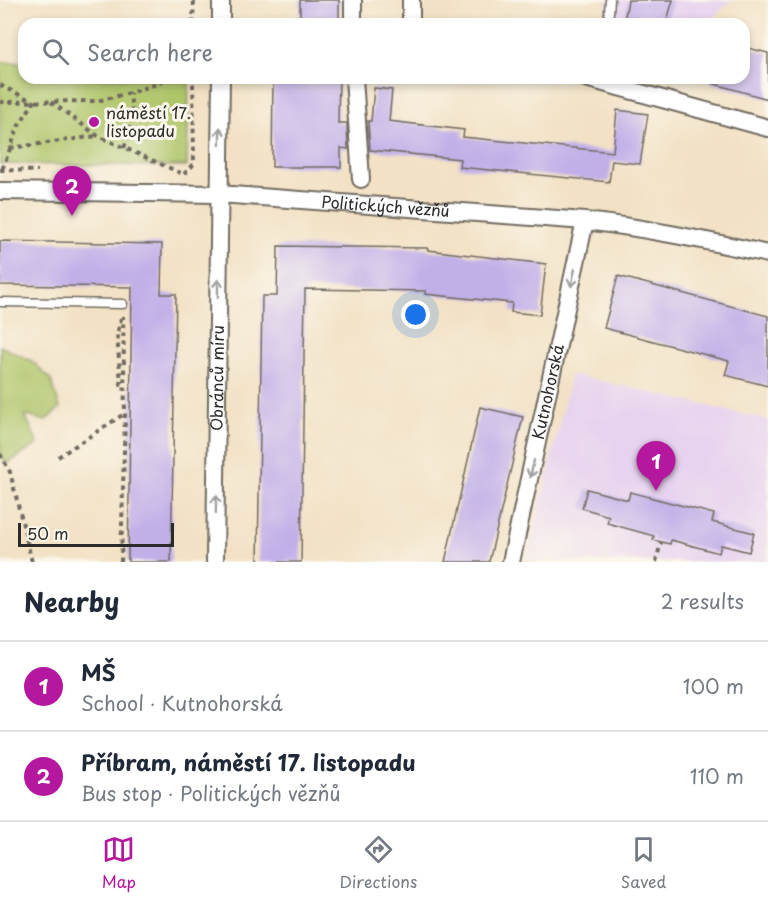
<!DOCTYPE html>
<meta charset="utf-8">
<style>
body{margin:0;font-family:"Playpen Sans",sans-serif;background:#f2f2f3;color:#1f2937}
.scale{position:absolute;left:18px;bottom:15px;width:156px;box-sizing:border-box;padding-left:6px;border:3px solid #2b2b2b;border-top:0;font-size:16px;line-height:21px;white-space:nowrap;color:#2b2b2b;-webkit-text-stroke:4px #fbf7ec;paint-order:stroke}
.you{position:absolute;left:416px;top:315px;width:21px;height:21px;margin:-15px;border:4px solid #fff;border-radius:50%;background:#1a73e8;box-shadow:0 0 0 9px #1a73e833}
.badge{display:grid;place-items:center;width:39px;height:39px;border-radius:50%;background:#b5179e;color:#fff;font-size:20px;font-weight:700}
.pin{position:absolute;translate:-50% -50px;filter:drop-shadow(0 2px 3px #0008)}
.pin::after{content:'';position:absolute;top:32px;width:21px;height:18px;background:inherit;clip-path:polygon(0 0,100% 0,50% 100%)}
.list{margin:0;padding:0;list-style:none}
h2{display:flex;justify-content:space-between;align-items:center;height:78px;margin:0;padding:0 24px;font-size:26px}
h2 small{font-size:20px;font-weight:400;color:#747a83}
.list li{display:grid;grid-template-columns:39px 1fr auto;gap:18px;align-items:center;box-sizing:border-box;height:90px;padding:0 24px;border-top:2px solid #e0e1e3}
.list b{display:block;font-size:22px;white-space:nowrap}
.list p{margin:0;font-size:20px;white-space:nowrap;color:#747a83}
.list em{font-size:20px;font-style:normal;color:#747a83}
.icon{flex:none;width:33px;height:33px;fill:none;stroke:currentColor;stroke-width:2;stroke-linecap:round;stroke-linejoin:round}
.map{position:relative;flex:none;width:768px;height:562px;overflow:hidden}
.search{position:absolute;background:#fff;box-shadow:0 3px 9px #0003;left:18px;right:18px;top:18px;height:66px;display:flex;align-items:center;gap:15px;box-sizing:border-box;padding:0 21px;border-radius:18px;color:#747a83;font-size:22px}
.sheet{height:258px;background:#fff}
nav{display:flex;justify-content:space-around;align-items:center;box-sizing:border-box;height:84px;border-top:2px solid #e0e1e3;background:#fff;font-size:16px;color:#747a83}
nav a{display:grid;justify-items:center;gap:3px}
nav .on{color:#b5179e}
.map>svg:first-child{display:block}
.built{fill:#e7d2ef}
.green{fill:#afc569;stroke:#6d784a;stroke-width:1.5}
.building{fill:#c1afe8}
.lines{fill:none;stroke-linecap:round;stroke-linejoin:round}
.service-casing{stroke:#716b61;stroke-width:11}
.minor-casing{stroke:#716b61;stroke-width:20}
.path{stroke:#716b61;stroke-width:4;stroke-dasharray:4.5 4.5;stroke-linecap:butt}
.service{stroke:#fff;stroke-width:8}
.minor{stroke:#fff;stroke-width:16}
.oneway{stroke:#a0a0a0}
.poi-dot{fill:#b5179e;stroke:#fbf7ec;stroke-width:2}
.labels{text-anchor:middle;stroke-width:6;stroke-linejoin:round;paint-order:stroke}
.poi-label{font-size:16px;fill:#2b2b2b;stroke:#fbf7ec;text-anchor:start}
.street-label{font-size:16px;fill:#2b2b2b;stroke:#fbf7ec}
</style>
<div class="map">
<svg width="768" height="562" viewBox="0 0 768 562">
<rect width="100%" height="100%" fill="#fbf7ec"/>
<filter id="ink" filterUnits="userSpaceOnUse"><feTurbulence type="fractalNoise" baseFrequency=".0167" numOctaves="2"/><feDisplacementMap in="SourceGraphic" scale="12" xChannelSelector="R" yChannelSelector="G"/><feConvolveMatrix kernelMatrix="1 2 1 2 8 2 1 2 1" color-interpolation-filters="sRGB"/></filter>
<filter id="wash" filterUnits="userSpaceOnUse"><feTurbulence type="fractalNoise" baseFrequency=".008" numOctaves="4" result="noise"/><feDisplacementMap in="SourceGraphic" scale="24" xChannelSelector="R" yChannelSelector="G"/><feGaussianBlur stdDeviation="1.35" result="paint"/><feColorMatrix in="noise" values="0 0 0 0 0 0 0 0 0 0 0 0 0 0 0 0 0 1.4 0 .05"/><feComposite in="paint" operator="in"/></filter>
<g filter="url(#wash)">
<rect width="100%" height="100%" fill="#f2e1c4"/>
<path class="built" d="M 607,0 L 732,0 L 706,24 L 605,24 Z
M 571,374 L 768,420 L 768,562 L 527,561 Z"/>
<path class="green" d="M 0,62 L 24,63 L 24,78 L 189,78 L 187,166 L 0,164 Z
M 0,346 L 32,361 L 51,380 L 60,408 L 45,421 L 25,415 L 38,444 L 7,464 L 0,454 Z"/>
<g id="blocks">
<path class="building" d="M 300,0 L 339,0 L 339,24 L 300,24 Z
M 628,0 L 673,0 L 666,24 L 631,24 L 624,22 Z
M 744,47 L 768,53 L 768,99 L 711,83 L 711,78 L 744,78 Z
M 273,78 L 339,78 L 338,123 L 347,123 L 348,149 L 341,148 L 341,167 L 272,167 Z
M 374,88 L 392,90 L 389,121 L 464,130 L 463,137 L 613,152 L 617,110 L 648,114 L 640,164 L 612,161 L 609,182 L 459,167 L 460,159 L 370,150 L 368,121 L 371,121 Z
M 0,241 L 162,244 L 161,294 L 176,294 L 171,562 L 128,562 L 132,287 L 0,285 Z
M 278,246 L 427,248 L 428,250 L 546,264 L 540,315 L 511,312 L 512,303 L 425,294 L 426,291 L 305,289 L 301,562 L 258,562 L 262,296 L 277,296 Z
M 618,276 L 768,316 L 768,386 L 725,375 L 729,361 L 604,328 Z
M 480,407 L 523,417 L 489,562 L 445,562 Z
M 587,489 L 628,500 L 630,492 L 714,514 L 712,522 L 754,533 L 749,552 L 721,545 L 719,553 L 671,540 L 670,544 L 653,540 L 654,536 L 607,523 L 609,516 L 582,508 Z"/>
</g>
</g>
<g filter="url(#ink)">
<use href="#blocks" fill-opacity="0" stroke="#716b61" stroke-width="1.5"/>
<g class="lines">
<g class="service-casing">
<path id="service" d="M 608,24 L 610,0
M 0,302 L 123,304"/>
</g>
<g class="minor-casing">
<g id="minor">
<path d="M 353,0 L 353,24"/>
<path d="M 411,0 L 411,24"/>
<path d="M 221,24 L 221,0"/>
<path d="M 354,78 L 361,179"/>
<path d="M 586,78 L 768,128"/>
<path id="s1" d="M 0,191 L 219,194 L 585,221 C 647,228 707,241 768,254"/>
<path id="s2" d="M 215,562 L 221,78"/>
<path id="s3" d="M 511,562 L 585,221"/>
</g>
</g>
<path class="path" d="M 193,24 L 194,0
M 0,85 L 34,102 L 19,125 L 2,170
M 0,102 L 97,101 L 130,93 L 173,78
M 51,102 L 98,136 L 183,174
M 10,148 L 97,136
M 124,148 C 131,127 133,115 130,93
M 0,170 L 38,171
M 184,174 L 194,164 L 193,78
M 121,318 L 117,335 L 121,384 L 125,384
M 0,454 L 10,472 L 32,562
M 58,457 L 124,414
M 121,562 L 125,414 L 123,316
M 656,562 L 661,542"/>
<use href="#service" class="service"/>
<use href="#minor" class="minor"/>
</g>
<defs><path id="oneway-shaft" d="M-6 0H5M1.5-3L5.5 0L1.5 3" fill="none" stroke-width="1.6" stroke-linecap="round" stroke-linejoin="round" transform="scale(1.5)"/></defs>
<g class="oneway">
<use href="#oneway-shaft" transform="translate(220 136) rotate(-89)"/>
<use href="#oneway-shaft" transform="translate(573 278) rotate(102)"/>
<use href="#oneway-shaft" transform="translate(218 288) rotate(-89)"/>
<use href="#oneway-shaft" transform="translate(532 469) rotate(103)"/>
<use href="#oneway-shaft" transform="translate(216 504) rotate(-89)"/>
</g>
</g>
<circle class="poi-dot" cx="94" cy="122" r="6"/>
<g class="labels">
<g class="poi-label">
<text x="106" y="119">náměstí 17.<tspan x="106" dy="18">listopadu</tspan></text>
</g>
<g class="street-label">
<text dy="6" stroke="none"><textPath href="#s1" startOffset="386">Politických vězňů</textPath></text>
<text dy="6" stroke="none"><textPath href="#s2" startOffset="184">Obránců míru</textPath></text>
<text dy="6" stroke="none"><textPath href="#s3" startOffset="174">Kutnohorská</textPath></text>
</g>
</g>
</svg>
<div class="scale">50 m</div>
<div class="you"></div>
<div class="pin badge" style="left:656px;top:491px">1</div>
<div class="pin badge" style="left:72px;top:216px">2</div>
<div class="search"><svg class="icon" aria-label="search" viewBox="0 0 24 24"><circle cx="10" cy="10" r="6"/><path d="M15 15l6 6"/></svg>Search here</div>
</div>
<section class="sheet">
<h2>Nearby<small>2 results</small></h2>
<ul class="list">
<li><span class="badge">1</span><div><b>MŠ</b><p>School · Kutnohorská</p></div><em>100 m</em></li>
<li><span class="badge">2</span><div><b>Příbram, náměstí 17. listopadu</b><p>Bus stop · Politických vězňů</p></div><em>110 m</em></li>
</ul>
</section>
<nav>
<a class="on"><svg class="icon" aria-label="map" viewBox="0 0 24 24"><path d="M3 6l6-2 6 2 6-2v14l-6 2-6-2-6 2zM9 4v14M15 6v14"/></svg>Map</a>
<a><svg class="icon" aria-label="directions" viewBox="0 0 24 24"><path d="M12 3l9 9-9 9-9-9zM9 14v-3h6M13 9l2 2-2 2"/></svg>Directions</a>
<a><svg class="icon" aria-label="saved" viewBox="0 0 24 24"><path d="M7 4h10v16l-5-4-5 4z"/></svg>Saved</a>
</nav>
